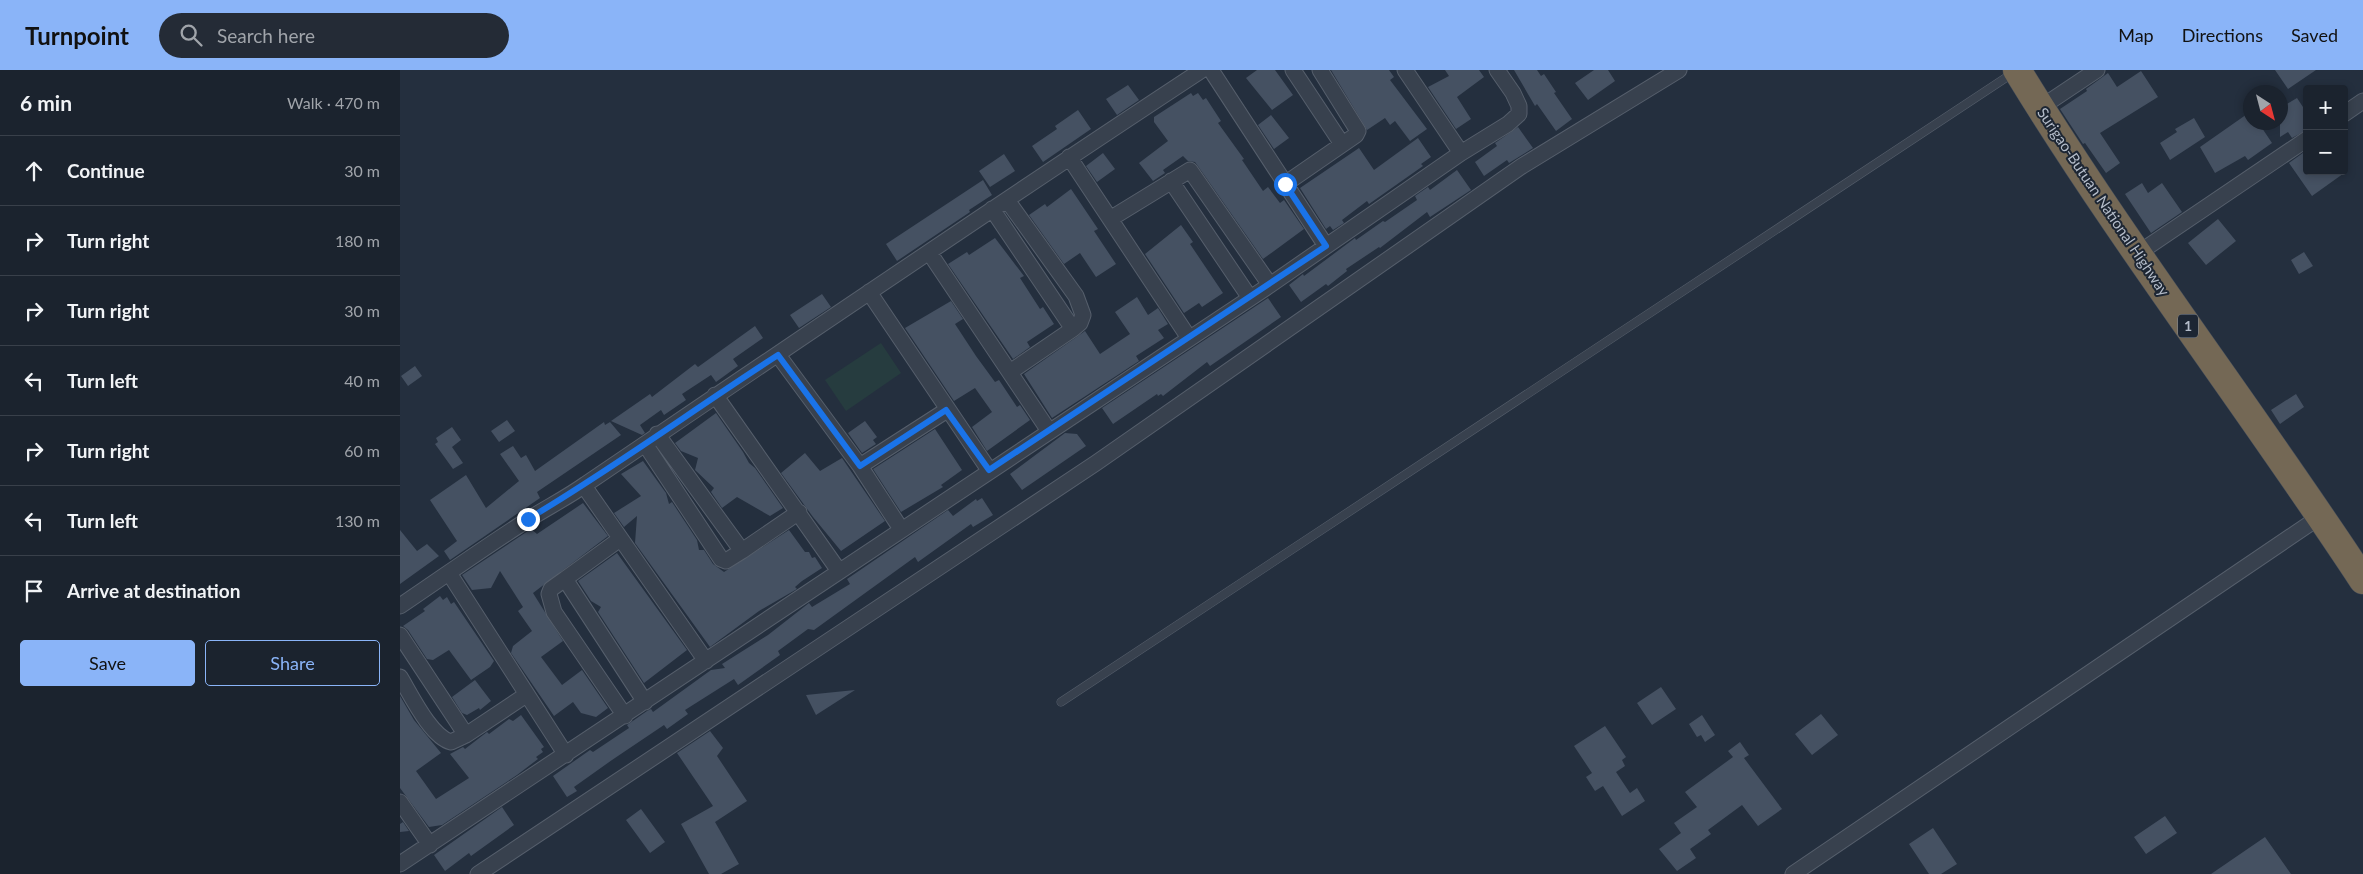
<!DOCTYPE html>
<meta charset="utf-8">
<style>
body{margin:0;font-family:Lato,sans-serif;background:#242b36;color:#f1f3f6}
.controls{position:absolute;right:15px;top:15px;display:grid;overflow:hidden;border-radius:5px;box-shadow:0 2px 8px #0003}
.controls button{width:45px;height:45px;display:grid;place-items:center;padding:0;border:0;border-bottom:1px solid #39404a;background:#1b232e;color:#f1f3f6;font:25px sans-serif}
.compass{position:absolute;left:1843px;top:15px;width:45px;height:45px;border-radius:50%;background:#1b232e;box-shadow:0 2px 8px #0003;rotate:144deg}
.stop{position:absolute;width:15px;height:15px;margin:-11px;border:4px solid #1a73e8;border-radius:50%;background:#fff}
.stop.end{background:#1a73e8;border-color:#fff;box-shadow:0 1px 5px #0008}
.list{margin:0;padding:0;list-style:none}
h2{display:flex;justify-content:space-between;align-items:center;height:65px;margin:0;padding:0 20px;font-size:21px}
h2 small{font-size:16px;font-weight:400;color:#a0a4aa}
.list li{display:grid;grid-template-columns:32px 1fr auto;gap:15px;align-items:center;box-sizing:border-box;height:70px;padding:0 20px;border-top:1px solid #39404a}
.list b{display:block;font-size:19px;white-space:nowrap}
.list em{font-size:16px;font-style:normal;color:#a0a4aa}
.actions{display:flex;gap:10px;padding:15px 20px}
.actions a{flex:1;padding:11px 0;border:1px solid #8ab4f8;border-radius:5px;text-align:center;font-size:18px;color:#8ab4f8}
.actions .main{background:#8ab4f8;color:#111}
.icon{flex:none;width:28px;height:28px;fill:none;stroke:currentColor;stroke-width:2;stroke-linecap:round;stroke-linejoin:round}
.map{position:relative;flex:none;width:1963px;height:804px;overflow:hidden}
header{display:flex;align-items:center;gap:30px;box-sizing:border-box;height:70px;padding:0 25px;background:#8ab4f8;color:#111}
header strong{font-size:24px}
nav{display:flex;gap:28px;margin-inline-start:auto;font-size:18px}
.search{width:350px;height:45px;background:#242b36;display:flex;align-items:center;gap:12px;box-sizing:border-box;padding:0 18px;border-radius:28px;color:#a0a4aa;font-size:19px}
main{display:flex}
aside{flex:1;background:#1b232e}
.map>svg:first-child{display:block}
.green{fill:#263c3f}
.building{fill:#455162}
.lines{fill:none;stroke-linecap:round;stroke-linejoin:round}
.lane-casing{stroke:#565f6c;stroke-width:9}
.street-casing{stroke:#565f6c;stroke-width:17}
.highway-casing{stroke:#434c59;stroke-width:29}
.lane{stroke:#38414e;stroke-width:8}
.street{stroke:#38414e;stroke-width:15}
.highway{stroke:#746855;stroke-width:28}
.route{stroke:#1a73e8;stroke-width:6}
.labels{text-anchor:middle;stroke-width:4;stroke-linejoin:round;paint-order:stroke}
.shield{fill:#1d2633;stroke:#878f9c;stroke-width:1}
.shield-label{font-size:14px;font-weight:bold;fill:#b4bcc9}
.street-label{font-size:15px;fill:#b4bcc9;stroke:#1d2633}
</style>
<header>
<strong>Turnpoint</strong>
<div class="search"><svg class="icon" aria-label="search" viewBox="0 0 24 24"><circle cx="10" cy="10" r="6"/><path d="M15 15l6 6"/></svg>Search here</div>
<nav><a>Map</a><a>Directions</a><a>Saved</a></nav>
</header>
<main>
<aside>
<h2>6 min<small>Walk · 470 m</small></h2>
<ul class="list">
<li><svg class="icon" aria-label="ahead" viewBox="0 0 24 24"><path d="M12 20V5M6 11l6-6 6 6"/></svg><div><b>Continue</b></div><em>30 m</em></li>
<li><svg class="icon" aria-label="right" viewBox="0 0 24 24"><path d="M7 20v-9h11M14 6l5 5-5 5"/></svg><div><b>Turn right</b></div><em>180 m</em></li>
<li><svg class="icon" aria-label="right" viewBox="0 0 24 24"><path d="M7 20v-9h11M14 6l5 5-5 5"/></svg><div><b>Turn right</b></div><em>30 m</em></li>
<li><svg class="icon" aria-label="left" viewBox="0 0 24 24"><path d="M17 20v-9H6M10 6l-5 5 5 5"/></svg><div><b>Turn left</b></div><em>40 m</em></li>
<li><svg class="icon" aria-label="right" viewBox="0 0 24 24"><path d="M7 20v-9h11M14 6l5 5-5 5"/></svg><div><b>Turn right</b></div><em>60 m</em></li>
<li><svg class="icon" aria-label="left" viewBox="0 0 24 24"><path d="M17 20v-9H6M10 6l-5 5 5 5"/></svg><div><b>Turn left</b></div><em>130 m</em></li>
<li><svg class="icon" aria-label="arrive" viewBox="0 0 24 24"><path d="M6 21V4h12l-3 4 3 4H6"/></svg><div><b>Arrive at destination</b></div></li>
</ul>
<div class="actions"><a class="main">Save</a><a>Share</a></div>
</aside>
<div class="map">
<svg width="1963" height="804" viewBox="0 0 1963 804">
<rect width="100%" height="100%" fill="#242f3e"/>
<path class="green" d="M 481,273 L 501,303 L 446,341 L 425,310 Z"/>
<path class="building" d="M 857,0 L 875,0 L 893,25 L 872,40 L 846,8 Z
M 931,0 L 989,0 L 994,7 L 990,10 L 1027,59 L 1010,71 L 995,51 L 990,55 L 985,48 L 967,60 Z
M 1045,0 L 1079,0 L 1084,7 L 1057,27 L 1071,49 L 1056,59 L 1028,17 L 1049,6 Z
M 1114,0 L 1137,0 L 1141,6 L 1144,4 L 1156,22 L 1154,23 L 1172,49 L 1156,61 L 1137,34 L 1135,36 Z
M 1194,0 L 1208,0 L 1215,11 L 1188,30 L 1175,13 Z
M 1875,0 L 1916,0 L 1888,19 Z
M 1741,1 L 1758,27 L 1700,63 L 1720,93 L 1706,103 L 1685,73 L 1683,74 L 1660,39 L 1687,21 L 1686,19 L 1708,3 L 1717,17 Z
M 728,15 L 739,30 L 717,45 L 706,29 Z
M 791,23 L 793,26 L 798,23 L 803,30 L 806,28 L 821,51 L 818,53 L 844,89 L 842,90 L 863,121 L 868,117 L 880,133 L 884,130 L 904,159 L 863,189 L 795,92 L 788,91 L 783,86 L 763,100 L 765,103 L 753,111 L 739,93 L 768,71 L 754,52 L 754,47 Z
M 1897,28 L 1907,43 L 1907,60 L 1892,68 L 1888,62 L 1880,67 L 1880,38 Z
M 678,40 L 691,59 L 643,92 L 632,76 L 657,59 L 655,56 Z
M 1850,42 L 1850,52 L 1858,52 L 1872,73 L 1848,90 L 1845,86 L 1815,103 L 1800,77 Z
M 871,45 L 889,68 L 874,79 L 858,55 Z
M 1794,48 L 1805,67 L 1770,90 L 1760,73 L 1777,62 L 1775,59 Z
M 1118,57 L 1133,78 L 1109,93 L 1107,90 L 1084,106 L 1075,92 L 1097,76 L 1095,73 Z
M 1018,68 L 1031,87 L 1021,94 L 1023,96 L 969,134 L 967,131 L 942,150 L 944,153 L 933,160 L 930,156 L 926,159 L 900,118 L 959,78 L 974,100 Z
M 1907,80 L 1907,101 L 1947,101 L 1912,126 L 1889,93 Z
M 703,83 L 715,99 L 697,112 L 686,96 Z
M 604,84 L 615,101 L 590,117 L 579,101 Z
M 1057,100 L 1071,120 L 1030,147 L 1027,142 L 980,178 L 979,177 L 946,199 L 947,201 L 928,216 L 926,214 L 901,232 L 889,215 L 903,204 L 904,206 L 955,168 L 956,170 L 983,151 L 985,152 L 1017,130 L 1015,126 L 1028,117 L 1030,120 Z
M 583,110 L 592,125 L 569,140 L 570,142 L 497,191 L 486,174 Z
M 1742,113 L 1748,123 L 1762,113 L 1782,142 L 1751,163 L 1725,124 Z
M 671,119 L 698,159 L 694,161 L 716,194 L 696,207 L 680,183 L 664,194 L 629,145 L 645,134 L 647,137 Z
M 1818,149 L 1836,171 L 1806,195 L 1788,173 Z
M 781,155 L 793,172 L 790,174 L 823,223 L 802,237 L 799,233 L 784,243 L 745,184 Z
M 595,168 L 624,206 L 620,208 L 640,239 L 643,237 L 654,254 L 627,272 L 630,277 L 613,289 L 548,194 L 567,182 L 569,185 Z
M 1904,182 L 1913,196 L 1899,204 L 1891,190 Z
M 422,224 L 431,237 L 399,258 L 390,245 Z
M 737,227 L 748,245 L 758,238 L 768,254 L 758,260 L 764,268 L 736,286 L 739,291 L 652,348 L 624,304 L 685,261 L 700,284 L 730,264 L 715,242 Z
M 868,228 L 881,247 L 810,296 L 807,292 L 763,326 L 761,324 L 758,326 L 757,324 L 713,354 L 702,338 Z
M 551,231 L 563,249 L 555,254 L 576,286 L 595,312 L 599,310 L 617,337 L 620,335 L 630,350 L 587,381 L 572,357 L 592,342 L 575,318 L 554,331 L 505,258 Z
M 355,256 L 363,268 L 333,289 L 338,296 L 316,312 L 311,305 L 282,324 L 286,330 L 264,345 L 261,340 L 240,355 L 245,363 L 242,365 L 211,351 L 250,324 L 252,327 L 295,294 L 298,297 Z
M 15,296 L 22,306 L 8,316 L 1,306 Z
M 1896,324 L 1904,337 L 1880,354 L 1871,340 Z
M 316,343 L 343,382 L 349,393 L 355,398 L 383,438 L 370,446 L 337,427 L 322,438 L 311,422 L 314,418 L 295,400 L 298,388 L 281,381 L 275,373 Z
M 107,350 L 115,361 L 99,372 L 91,361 Z
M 465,351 L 477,367 L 473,370 L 476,374 L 462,383 L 448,363 Z
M 204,352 L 205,355 L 210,352 L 221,365 L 137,422 L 140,428 L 50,490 L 44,481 L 57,471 L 30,430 L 66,405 L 86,438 L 119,411 L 100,384 L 113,376 L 121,388 L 126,385 L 135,401 Z
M 52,357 L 61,370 L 52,377 L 63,393 L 53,399 L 35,374 L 38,372 L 36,368 Z
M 535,359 L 562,400 L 541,415 L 543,417 L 501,442 L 473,399 Z
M 665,363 L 677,364 L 686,376 L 622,420 L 610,404 Z
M 405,383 L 420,401 L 442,388 L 485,451 L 441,481 L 413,447 L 381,403 Z
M 243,391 L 266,423 L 269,434 L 272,432 L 297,470 L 299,480 L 304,480 L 313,494 L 324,502 L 389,460 L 405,482 L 409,482 L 412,488 L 415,487 L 422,498 L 402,511 L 395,517 L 397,519 L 359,541 L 310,577 L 235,473 L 237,446 L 224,457 L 214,443 L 241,426 L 221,404 Z
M 582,428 L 593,445 L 573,457 L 571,454 L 518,492 L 515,487 L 414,560 L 408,559 L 378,581 L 380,585 L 338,615 L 334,609 L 285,640 L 288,644 L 267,659 L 264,655 L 212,690 L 174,717 L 177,721 L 167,727 L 153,706 L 190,680 L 193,682 L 229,658 L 227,655 L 247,641 L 251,639 L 253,642 L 311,600 L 325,598 L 322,594 L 368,565 L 409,533 L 412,537 L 450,514 L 447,509 L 548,440 L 553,446 L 576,429 L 577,431 Z
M 183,433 L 208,466 L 133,523 L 163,571 L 141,587 L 162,615 L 182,600 L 208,638 L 196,647 L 181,643 L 173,632 L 154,646 L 111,583 L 113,576 L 132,561 L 118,541 L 123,537 L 100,501 L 91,518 L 72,520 L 62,505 L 131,459 L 137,464 Z
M 0,460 L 17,481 L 27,474 L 39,486 L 0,514 Z
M 217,483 L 287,580 L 244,613 L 198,542 L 201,537 L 191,531 L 178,511 Z
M 40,526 L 43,530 L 47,527 L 51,534 L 54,532 L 94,591 L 90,597 L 71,610 L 49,580 L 33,590 L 27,589 L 8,560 L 3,556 L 25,541 L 23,539 Z
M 75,610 L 91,631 L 80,640 L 79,638 L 67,645 L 62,643 L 52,627 Z
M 1261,617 L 1276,639 L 1252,655 L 1237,633 Z
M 455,620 L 416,645 L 406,625 Z
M 0,626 L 14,650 L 41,683 L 16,701 L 36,729 L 69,708 L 50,684 L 63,677 L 65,679 L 87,662 L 89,664 L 109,649 L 113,651 L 121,645 L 144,677 L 141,679 L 143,682 L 136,687 L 138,689 L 117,705 L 42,755 L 29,757 L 0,718 Z
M 1421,644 L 1438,665 L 1412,685 L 1395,664 Z
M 1302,645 L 1315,665 L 1305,672 L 1301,665 L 1297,667 L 1289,654 Z
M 1205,656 L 1226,687 L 1222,690 L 1225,696 L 1216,702 L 1230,723 L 1237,718 L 1245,731 L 1222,746 L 1203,716 L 1195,721 L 1186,707 L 1192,703 L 1174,676 Z
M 310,661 L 323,678 L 317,686 L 347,731 L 315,752 L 339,794 L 321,804 L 309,804 L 281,754 L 313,736 L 277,683 Z
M 1340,672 L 1349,685 L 1344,688 L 1382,739 L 1358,756 L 1342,735 L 1308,760 L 1311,764 L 1290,779 L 1296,788 L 1277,801 L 1259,779 L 1281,763 L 1274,753 L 1297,737 L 1285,722 L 1333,687 L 1328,681 Z
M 102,737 L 114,755 L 71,786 L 69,783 L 45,801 L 34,785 Z
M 241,739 L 265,772 L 250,783 L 226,750 Z
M 1765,746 L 1777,763 L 1746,784 L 1734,767 Z
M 3,752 L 9,761 L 0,762 L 0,754 Z
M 1533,758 L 1557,794 L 1541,804 L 1529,804 L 1509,774 Z
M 1865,767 L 1891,804 L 1811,804 Z"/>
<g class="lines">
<g class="lane-casing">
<path id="lane" d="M 661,632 L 1613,3"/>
</g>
<g class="street-casing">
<path id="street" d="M 811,0 L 926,176
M 893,0 L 942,74
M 1005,0 L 1061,83
M 1640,38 L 1697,0
M 1944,44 L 1963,31
M 669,87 L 789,268
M 771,111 L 850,228
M 885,114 L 956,65 L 958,61 L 920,0
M 607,130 L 676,226 L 683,245 L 680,253 L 673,259 L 610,302
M 592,139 L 673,259
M 710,149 L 790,100 L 870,215
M 529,182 L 649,361
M 1737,184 L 1907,69
M 469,222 L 589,400
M 378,285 L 460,396 L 501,459
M 315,325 L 439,501
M 257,364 L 342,481 L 399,442
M 245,374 L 321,489 L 326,491 L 342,481
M 460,396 L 547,340
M 184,416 L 306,591
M 220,469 L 165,509 L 245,632
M 49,503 L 166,685
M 165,509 L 151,519 L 149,524 L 154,542 L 225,646
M 0,536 C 43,507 85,477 129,449 C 148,437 168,427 186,414 C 391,275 595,136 802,0
M 0,565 L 66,665 L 126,625
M 0,607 C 11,625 31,667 51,672 L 66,665
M 0,732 L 30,775
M 0,794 L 870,215 L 1061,83 L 1108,54 L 1119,44 L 1119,36 L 1113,23 L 1097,0
M 78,804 L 696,393 L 1122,96 L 1279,0
M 1393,804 L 1921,446"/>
</g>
<g class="highway-casing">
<path id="highway" d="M 1617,0 C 1724,175 1850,338 1963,510"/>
</g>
<use href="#lane" class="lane"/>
<use href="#street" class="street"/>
<use href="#highway" class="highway"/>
</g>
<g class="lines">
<path class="route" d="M 128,449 C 214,398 294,339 378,285 L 460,396 L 546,340 L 589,400 L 926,176 L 885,114"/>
</g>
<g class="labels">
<rect class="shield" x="1778" y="244.5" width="20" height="23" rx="4"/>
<g class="shield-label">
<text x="1788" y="261">1</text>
</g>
<g class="street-label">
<text transform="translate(1703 132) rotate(56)" y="5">Surigao-Butuan National Highway</text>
</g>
</g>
</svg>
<div class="controls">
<button>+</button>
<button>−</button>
</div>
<svg class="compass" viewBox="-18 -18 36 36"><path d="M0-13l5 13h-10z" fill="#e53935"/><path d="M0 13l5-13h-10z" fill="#a0a4aa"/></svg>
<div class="stop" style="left:885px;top:114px"></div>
<div class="stop end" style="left:128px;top:449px"></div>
</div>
</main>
